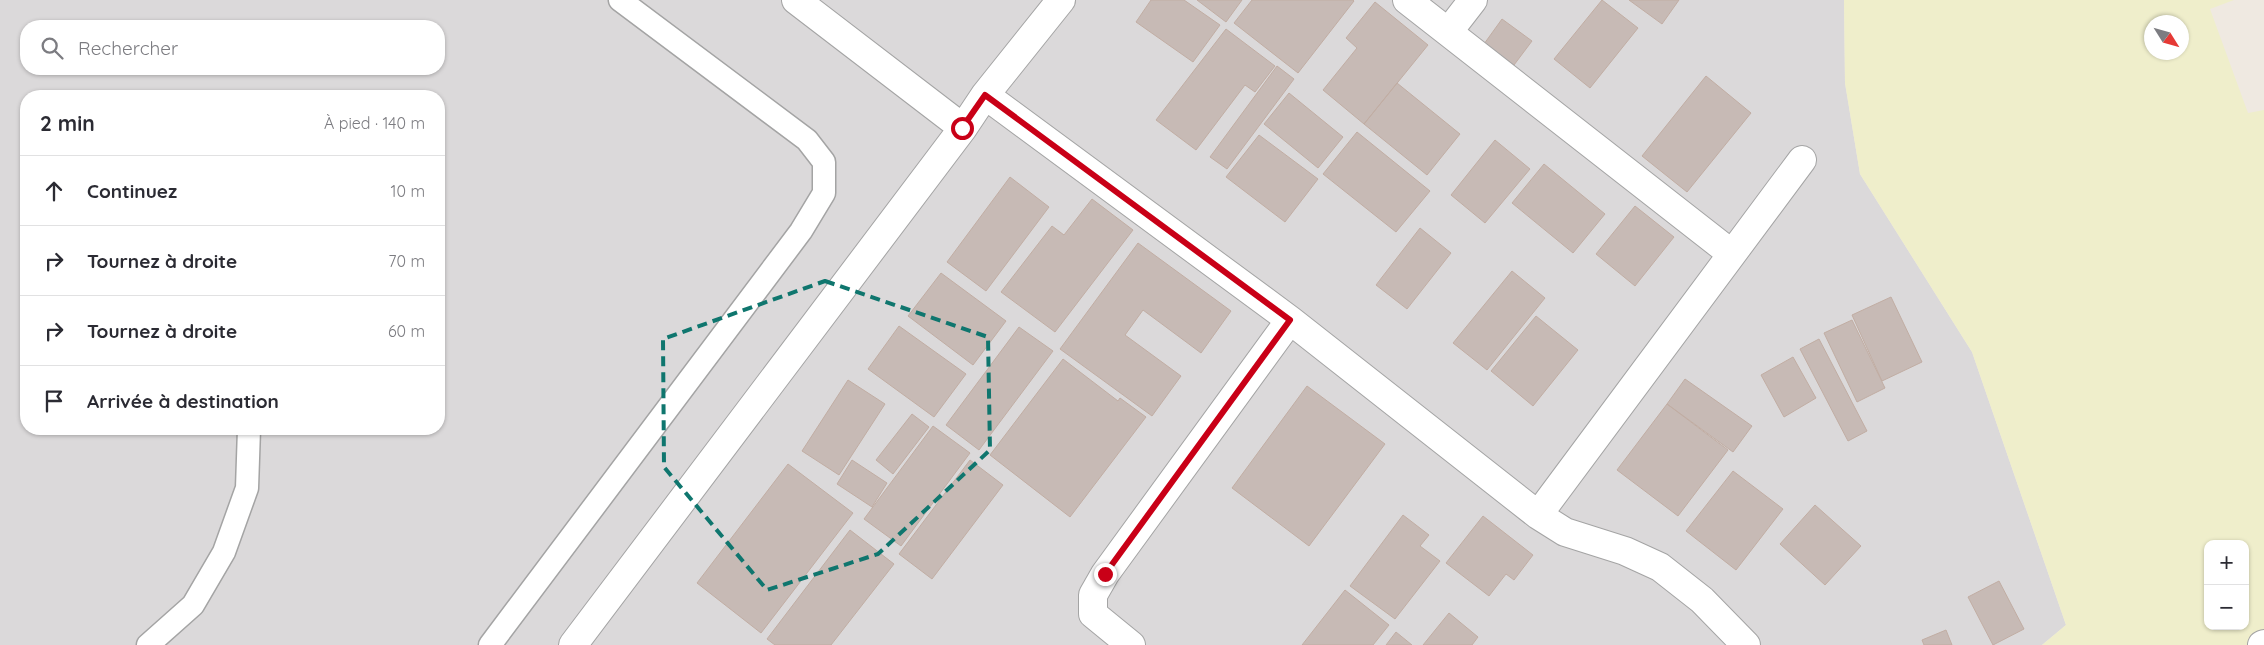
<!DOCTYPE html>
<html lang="fr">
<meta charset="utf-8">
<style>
body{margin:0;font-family:Quicksand,sans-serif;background:#f7f7f7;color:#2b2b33}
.controls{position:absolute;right:15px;bottom:15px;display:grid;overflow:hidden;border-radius:10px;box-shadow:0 1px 4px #0004}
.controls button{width:45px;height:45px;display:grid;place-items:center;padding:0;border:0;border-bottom:1px solid #e1e1e2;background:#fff;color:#2b2b33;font:25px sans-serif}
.compass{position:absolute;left:2144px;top:15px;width:45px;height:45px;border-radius:50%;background:#fff;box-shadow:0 1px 4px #0004;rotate:127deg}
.stop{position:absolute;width:15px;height:15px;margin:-11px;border:4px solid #c90017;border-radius:50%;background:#fff}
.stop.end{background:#c90017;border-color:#fff;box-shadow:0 1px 5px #0008}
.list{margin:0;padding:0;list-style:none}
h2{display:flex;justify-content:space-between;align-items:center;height:65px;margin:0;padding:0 20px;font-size:21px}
h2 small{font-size:16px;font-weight:400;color:#7c7c81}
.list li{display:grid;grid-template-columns:32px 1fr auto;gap:15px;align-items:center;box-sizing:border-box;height:70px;padding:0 20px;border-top:1px solid #e1e1e2}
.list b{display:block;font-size:19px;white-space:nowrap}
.list em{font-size:16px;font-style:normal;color:#7c7c81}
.icon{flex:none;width:28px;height:28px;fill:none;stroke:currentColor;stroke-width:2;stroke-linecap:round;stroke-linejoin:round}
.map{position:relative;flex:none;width:2264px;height:645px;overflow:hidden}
.search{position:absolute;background:#fff;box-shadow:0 1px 4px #0004;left:20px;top:20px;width:425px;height:55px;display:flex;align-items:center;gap:12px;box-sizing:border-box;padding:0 18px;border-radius:20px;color:#7c7c81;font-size:19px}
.panel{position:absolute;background:#fff;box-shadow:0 1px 4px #0004;left:20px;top:90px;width:425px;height:345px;border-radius:20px}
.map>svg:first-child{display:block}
.residential{fill:#dbd9da;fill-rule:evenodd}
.farmland{fill:#efeecb;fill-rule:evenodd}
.building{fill:#c7bab5;stroke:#c1ada3}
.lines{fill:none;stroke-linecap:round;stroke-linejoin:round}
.service-casing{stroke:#a4a4a4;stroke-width:25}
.minor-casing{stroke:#a4a4a4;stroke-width:30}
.service{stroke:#fff;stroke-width:22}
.minor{stroke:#fff;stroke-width:28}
.route{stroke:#c90017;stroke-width:6}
.marked{fill:none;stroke:#0f766e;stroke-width:4;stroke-dasharray:10 6;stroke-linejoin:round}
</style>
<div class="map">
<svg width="2264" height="645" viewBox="0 0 2264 645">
<rect width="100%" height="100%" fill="#efe9e1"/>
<path class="residential" d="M 0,0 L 1844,0 L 1845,83 L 1860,174 L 1972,352 L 2066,625 L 2042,645 L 0,645 ZM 26,26 L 439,26 L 439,69 L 26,69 ZM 26,96 L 439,96 L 439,429 L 26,429 Z"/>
<path class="farmland" d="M 1844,0 L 2234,0 L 2210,9 L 2248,113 L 2264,110 L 2264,645 L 2042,645 L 2066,625 L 1972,352 L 1860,174 L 1845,83 ZM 2152,22 L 2182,22 L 2182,52 L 2152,52 ZM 2208,544 L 2245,544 L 2245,626 L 2208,626 Z"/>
<path class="building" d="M 1151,0 L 1184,0 L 1220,25 L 1193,62 L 1136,22 Z
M 1197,0 L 1242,0 L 1226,22 Z
M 1252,0 L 1353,0 L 1354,1 L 1298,73 L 1234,23 Z
M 1602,0 L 1638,28 L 1590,88 L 1554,59 Z
M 1629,0 L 1679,0 L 1662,24 Z
M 1375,2 L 1428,45 L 1364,124 L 1323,90 L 1357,48 L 1346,38 Z
M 1502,19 L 1532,41 L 1514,65 L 1484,44 Z
M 1226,29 L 1275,66 L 1255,92 L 1245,85 L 1196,150 L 1156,120 Z
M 1277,66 L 1294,79 L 1227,169 L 1210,157 Z
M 1706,76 L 1751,113 L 1687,192 L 1642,156 Z
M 1397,83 L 1460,134 L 1427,175 L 1364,124 Z
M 1289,93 L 1343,137 L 1318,168 L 1264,124 Z
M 1357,132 L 1430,191 L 1396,232 L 1323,174 Z
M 1259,135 L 1318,179 L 1285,222 L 1226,177 Z
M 1495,140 L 1530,169 L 1485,223 L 1451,195 Z
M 1544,164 L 1605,214 L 1573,253 L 1512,203 Z
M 1010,177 L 1049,207 L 986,291 L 947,262 Z
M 1092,199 L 1133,230 L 1055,332 L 1001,292 L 1052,226 L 1064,235 Z
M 1635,206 L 1674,237 L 1635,286 L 1596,254 Z
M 1420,228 L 1451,253 L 1407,309 L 1376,285 Z
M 1138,243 L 1231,311 L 1201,353 L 1143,310 L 1125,335 L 1181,376 L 1152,416 L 1060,349 Z
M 1512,271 L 1545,298 L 1487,370 L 1453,343 Z
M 941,273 L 1006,321 L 973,365 L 908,316 Z
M 1891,297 L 1922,362 L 1882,381 L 1852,315 Z
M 1536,316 L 1578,350 L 1533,406 L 1491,371 Z
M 1852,320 L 1885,388 L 1857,402 L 1824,333 Z
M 899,326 L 966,374 L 934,417 L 868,369 Z
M 1019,327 L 1053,351 L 979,450 L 946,425 Z
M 1819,339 L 1867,431 L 1848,441 L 1800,349 Z
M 1793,357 L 1816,398 L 1784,417 L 1761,375 Z
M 1063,359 L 1118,401 L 1120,398 L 1146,417 L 1070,517 L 990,455 Z
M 1685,379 L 1752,426 L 1733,452 L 1667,404 Z
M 848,380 L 885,404 L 839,475 L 802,451 Z
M 1307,386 L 1385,444 L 1309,546 L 1232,488 Z
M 1667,404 L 1728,450 L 1678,516 L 1617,470 Z
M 912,414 L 929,427 L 893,474 L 876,460 Z
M 933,426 L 970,453 L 901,546 L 864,519 Z
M 852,460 L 887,483 L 872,507 L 837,484 Z
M 970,460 L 1003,485 L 932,579 L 899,554 Z
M 788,464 L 853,513 L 761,633 L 697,583 Z
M 1733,471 L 1783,509 L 1736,570 L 1686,531 Z
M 1815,505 L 1861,546 L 1825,585 L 1780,544 Z
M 1403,515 L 1429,535 L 1420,546 L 1440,561 L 1395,619 L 1350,586 Z
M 1483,516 L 1533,555 L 1514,580 L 1506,574 L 1489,596 L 1446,563 Z
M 850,530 L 894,564 L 831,645 L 775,645 L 767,639 Z
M 1999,581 L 2024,629 L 1993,645 L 1968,597 Z
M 1345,590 L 1389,625 L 1373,645 L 1302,645 Z
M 1449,613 L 1478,637 L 1472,645 L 1423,645 Z
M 1946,630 L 1952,645 L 1924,645 L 1922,640 Z
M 1396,632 L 1412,645 L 1386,645 Z"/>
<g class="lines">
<g class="service-casing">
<path id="service" d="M 148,645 L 193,605 L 224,552 L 247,488 L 249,429
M 490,645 L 801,231 L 824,193 L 824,162 L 807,140 L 620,0"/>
</g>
<g class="minor-casing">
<path id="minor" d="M 796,0 L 963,128
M 1407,0 L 1732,254
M 1449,31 L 1473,0
M 985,95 L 1290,320 L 1538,515 L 1565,532 L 1625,551 L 1660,567 L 1702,600 L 1746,645
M 1538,515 L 1802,160
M 573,645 L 963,128 L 985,95 L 1061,0
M 1131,645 L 1093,614 L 1093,595 L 1105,574 L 1290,320
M 2262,645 L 2264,644"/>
</g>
<use href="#service" class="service"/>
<use href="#minor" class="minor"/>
</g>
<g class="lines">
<path class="route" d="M 962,128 L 985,95 L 1290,320 L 1105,574"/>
</g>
<path class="marked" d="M 825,281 L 988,337 L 990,450 L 878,554 L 767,590 L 664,467 L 663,339 Z"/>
</svg>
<div class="controls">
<button>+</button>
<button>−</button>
</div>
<svg class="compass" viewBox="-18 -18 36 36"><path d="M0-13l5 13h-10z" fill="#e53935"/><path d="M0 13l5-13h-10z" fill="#7c7c81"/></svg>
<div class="stop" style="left:962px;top:128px"></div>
<div class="stop end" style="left:1105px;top:574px"></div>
<div class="search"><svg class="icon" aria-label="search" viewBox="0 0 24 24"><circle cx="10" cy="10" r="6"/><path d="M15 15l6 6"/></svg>Rechercher</div>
<section class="panel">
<h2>2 min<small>À pied · 140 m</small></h2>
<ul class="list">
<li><svg class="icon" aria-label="ahead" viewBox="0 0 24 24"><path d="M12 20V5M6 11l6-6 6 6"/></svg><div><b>Continuez</b></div><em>10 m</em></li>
<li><svg class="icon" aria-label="right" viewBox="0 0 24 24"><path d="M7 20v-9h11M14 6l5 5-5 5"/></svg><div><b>Tournez à droite</b></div><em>70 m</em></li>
<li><svg class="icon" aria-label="right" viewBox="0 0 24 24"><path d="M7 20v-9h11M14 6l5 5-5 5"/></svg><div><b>Tournez à droite</b></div><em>60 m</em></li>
<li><svg class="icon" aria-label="arrive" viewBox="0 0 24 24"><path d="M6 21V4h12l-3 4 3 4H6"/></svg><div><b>Arrivée à destination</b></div></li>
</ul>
</section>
</div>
